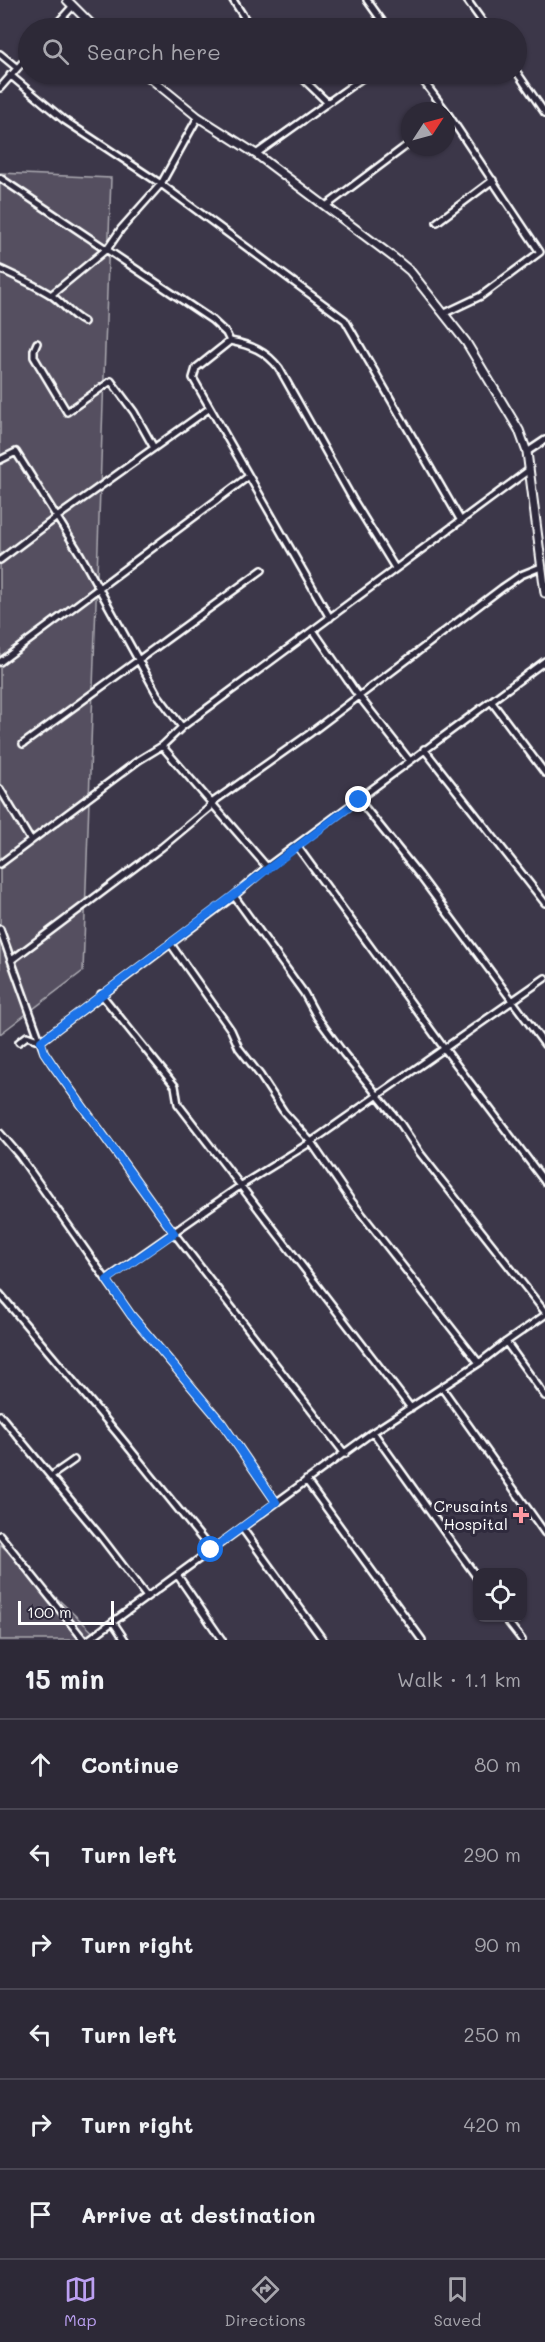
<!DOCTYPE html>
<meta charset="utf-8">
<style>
body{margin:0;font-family:Mali,sans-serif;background:#393542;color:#f1f3f6}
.controls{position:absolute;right:18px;bottom:18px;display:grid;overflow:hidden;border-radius:12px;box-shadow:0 2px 4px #0004}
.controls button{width:54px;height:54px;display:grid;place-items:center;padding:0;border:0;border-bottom:2px solid #484552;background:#2d2937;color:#f1f3f6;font:30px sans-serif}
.compass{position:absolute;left:401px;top:102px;width:54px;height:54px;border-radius:50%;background:#2d2937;box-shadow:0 2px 4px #0004;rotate:54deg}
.scale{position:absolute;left:18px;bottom:15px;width:96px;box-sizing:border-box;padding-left:6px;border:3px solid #fff;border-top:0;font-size:16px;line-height:21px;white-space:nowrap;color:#fff;-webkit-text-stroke:4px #2f2a3d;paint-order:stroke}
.stop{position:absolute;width:18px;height:18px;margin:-14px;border:4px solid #1a73e8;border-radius:50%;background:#fff}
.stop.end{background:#1a73e8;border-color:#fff;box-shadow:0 2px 6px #0008}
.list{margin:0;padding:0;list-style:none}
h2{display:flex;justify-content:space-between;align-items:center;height:78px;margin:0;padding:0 24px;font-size:26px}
h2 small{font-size:20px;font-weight:400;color:#a7a6ad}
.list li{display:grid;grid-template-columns:39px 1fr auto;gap:18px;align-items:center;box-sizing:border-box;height:90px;padding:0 24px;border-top:2px solid #484552}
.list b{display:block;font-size:22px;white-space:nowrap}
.list em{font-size:20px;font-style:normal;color:#a7a6ad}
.icon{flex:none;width:33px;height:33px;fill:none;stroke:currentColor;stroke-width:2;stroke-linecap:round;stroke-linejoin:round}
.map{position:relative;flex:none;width:545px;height:1640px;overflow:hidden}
.search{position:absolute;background:#2d2937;box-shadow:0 2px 4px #0004;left:18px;right:18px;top:18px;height:66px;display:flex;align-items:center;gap:15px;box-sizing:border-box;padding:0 21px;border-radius:33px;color:#a7a6ad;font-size:22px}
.sheet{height:618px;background:#2d2937}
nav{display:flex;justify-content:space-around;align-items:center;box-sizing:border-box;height:84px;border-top:2px solid #484552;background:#2d2937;font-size:16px;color:#a7a6ad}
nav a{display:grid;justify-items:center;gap:3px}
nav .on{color:#bca0f2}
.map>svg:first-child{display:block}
.green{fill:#555060;stroke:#aaa8b0;stroke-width:1.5}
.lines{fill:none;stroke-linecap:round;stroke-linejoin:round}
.street-casing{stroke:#fff;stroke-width:10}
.secondary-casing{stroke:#fff;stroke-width:11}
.street{stroke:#2f2a3d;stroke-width:5}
.secondary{stroke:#2f2a3d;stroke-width:7}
.route{stroke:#1a73e8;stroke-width:8}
.poi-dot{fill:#ff9aa2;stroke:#2f2a3d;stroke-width:2}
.labels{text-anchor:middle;stroke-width:6;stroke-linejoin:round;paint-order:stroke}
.poi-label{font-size:16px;fill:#fff;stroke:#2f2a3d;text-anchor:end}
</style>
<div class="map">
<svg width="545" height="1640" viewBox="0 0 545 1640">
<rect width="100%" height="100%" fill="#3c3749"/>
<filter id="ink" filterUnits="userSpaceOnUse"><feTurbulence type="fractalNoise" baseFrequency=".0167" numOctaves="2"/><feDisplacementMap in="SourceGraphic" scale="12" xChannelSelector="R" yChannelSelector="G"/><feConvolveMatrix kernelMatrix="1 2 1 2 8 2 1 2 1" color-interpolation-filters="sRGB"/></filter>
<g filter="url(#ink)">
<path class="green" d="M 0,173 L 111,178 L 83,971 L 0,1034 Z
M 0,1544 L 101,1640 L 0,1640 Z"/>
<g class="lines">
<g class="street-casing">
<path id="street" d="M 233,0 L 251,28
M 367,0 L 387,28
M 467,0 L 487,28
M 53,28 L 72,7
M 0,54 L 17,68
M 516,71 L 545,113
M 298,74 L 327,102
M 418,74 L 446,111
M 10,75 L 64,120 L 161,184 L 345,320 L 461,521
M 0,88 L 28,56
M 256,154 L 368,74
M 0,178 L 212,320 L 226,333 L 230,341 C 251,345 266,351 279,368 L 352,498 L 395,568
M 326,206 L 410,143
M 437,222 L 493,180
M 0,269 C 17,277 35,285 51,295 C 63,303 71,316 84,322
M 51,295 L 108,248 L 121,229 L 161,184 L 198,117
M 445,313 L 481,296 L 540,252 L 446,111
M 230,341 L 196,368 L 193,378 L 330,618
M 37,343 L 34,350 L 34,357 L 67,412 L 111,381 L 134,412 L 154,448
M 527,452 L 545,440
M 0,460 L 16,452 L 80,554 L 157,694 L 182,727
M 0,560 L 57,517 L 210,408
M 313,630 L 355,691 L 410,761
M 0,662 L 249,476
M 491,701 L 545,773
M 23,744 L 262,570
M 162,746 L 267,867
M 424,749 L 545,903
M 0,789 L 31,841
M 359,800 L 420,876 L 545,1045
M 297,846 L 444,1048 L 545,1182
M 0,864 L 139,760 L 162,746 L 182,727 L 529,470
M 234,896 L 304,993 L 317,1017 L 344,1054 L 400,1123 L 420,1153 L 545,1312
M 0,929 L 44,1052 L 52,1064 L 174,1233 L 345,1454
M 170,943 L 231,1030 L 239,1048 L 260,1075 L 284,1112 L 311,1142 L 350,1199 L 479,1363
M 13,959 L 162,847 L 209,808 L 210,804 L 309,734 L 502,588 L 521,575 L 541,567
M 101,994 L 175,1086 L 178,1104 L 411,1408
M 41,1041 L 234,896 L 267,867 L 545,661
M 19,1042 L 27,1036 L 41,1041
M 0,1133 L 19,1155 L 131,1315 L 222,1423 L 276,1502
M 107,1279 L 240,1186 L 311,1142 L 545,978
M 0,1294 L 117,1433 L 211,1550
M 506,1342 L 545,1396
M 442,1388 L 545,1533
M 0,1415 L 101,1537 L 147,1597
M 373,1432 L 478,1579
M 51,1476 L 74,1460
M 306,1480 L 422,1640
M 242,1528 L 323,1640
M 0,1535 L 84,1640
M 178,1576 L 222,1640
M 505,1618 L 522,1640
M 113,1622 L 125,1640
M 88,1640 L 373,1432 L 479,1363 L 506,1342 L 545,1315"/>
</g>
<g class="secondary-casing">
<path id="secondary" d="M 67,0 L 95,28
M 145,74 L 198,117 L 256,154 L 393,257 L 410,271 L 466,342 L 519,430 L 527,452 L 545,593"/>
</g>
<use href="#street" class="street"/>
<use href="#secondary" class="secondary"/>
</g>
</g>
<g class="lines" filter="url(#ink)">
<path class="route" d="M 211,1550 L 276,1502 L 222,1423 L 131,1315 L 107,1280 L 174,1233 L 52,1064 L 44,1052 L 41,1041 L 359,800"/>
</g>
<path class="poi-dot" d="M518 1506h6v6h6v6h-6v6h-6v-6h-6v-6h6z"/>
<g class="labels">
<g class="poi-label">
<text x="508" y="1512">Crusaints<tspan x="508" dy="18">Hospital</tspan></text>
</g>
</g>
</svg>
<div class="controls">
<button><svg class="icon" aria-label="locate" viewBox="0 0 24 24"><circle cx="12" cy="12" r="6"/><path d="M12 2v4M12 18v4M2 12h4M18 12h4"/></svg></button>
</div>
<svg class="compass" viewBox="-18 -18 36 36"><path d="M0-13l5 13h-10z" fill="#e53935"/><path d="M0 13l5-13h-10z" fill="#a7a6ad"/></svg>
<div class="scale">100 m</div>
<div class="stop" style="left:211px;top:1550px"></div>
<div class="stop end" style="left:359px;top:800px"></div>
<div class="search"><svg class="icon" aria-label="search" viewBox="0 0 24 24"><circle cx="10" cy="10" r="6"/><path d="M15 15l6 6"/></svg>Search here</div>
</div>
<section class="sheet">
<h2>15 min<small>Walk · 1.1 km</small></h2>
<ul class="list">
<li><svg class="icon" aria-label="ahead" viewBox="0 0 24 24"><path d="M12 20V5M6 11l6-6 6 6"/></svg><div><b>Continue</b></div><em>80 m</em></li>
<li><svg class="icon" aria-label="left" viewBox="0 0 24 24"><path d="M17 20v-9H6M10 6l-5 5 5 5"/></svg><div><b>Turn left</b></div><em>290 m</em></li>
<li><svg class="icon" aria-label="right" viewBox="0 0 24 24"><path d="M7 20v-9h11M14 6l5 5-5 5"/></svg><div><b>Turn right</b></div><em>90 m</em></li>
<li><svg class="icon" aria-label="left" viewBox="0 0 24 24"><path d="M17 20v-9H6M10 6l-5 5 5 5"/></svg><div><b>Turn left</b></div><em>250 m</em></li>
<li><svg class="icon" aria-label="right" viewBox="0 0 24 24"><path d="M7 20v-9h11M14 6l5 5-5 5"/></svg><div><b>Turn right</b></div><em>420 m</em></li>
<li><svg class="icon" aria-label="arrive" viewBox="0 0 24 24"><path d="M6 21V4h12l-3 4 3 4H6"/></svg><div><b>Arrive at destination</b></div></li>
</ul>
</section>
<nav>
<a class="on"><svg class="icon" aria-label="map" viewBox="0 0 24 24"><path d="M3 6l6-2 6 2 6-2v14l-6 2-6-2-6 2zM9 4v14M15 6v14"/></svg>Map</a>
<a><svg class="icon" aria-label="directions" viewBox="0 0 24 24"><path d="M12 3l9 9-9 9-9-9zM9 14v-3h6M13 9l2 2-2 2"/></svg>Directions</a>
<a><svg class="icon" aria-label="saved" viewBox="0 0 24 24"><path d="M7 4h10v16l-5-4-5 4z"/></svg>Saved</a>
</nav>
